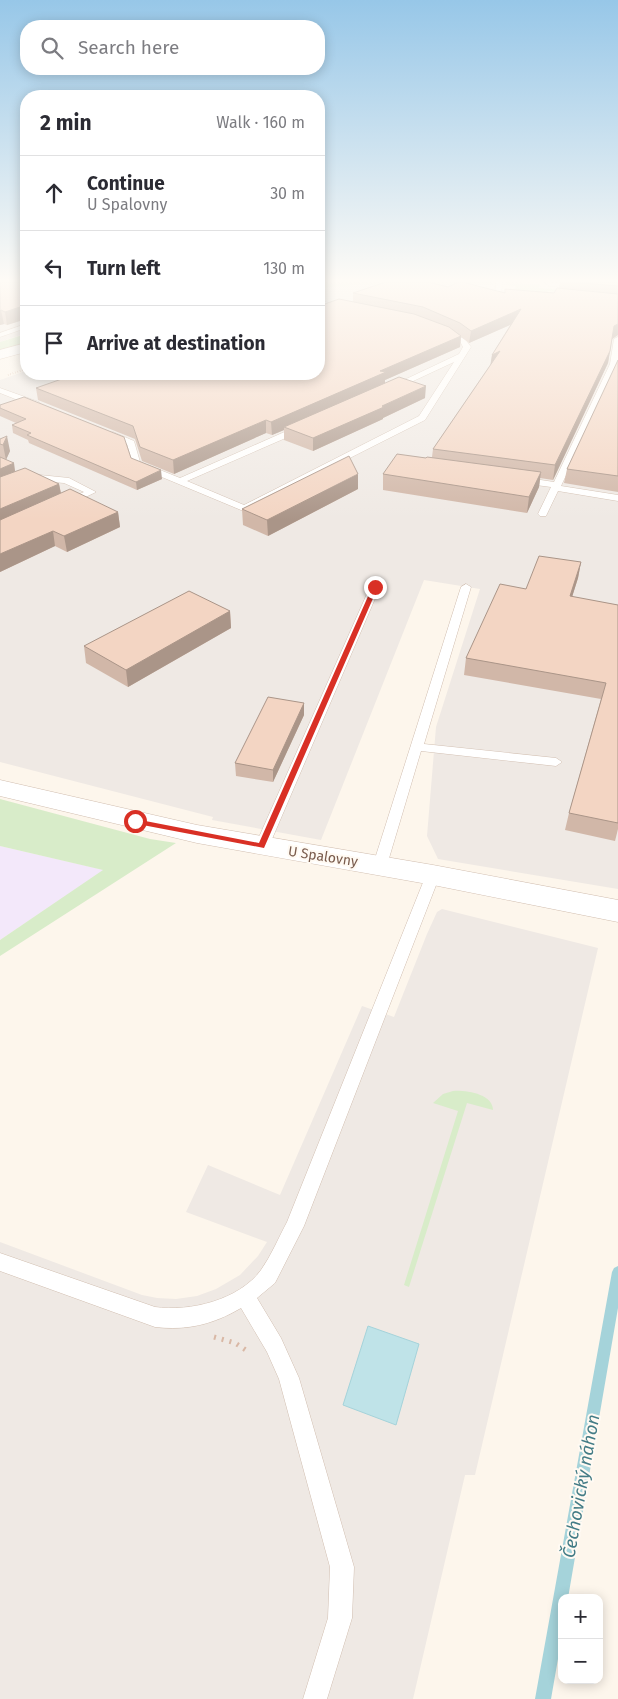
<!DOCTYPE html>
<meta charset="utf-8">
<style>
body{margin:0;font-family:"Fira Sans",sans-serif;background:#f2f2f3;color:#2b2b33}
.controls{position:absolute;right:15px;bottom:15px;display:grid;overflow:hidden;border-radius:10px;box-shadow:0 2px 12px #0003}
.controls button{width:45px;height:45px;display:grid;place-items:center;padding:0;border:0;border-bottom:1px solid #e1e1e2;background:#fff;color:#2b2b33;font:25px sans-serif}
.stop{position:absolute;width:15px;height:15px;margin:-11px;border:4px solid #d93025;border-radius:50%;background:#fff}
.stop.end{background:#d93025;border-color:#fff;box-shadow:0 1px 5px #0008}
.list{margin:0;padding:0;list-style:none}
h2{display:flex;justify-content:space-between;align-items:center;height:65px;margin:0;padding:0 20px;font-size:21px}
h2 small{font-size:16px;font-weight:400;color:#7c7c81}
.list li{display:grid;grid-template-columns:32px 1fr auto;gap:15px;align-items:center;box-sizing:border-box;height:75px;padding:0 20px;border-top:1px solid #e1e1e2}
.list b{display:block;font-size:19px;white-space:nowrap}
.list p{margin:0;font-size:16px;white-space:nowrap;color:#7c7c81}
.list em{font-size:16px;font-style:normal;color:#7c7c81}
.icon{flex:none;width:28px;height:28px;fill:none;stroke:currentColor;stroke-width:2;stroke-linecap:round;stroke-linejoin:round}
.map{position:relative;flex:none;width:618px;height:1699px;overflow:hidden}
.search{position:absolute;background:#fff;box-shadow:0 2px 12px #0003;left:20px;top:20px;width:305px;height:55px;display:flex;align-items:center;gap:12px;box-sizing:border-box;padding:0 18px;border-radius:20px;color:#7c7c81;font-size:19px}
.panel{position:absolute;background:#fff;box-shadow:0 2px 12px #0003;left:20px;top:90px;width:305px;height:290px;border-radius:20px}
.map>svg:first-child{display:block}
.industrial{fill:#efe9e4}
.education{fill:#f3e8fa}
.green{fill:#d8ecc9}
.water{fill:#bfe3e8;stroke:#a5d3da}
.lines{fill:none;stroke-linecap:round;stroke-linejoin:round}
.stream{fill:#a5d3da;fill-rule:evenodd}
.lane-casing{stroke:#d1beb0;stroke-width:1}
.street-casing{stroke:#d1beb0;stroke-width:1}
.secondary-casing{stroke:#d6c0b0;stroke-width:1}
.path-far1{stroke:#d9b8a5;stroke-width:2;stroke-dasharray:0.5 2;stroke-linecap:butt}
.path{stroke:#d9b8a5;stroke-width:5;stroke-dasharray:2 6;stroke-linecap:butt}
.lane{fill:#fff;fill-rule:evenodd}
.street{fill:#fff;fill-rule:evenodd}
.secondary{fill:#fff;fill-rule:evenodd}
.wall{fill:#d1b7a8}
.shaded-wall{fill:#aa9588}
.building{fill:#f3d5c3;stroke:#aa9588}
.route{fill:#d93025}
.labels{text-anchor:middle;stroke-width:4;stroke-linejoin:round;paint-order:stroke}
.street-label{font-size:14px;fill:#7a5c4d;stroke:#fffaf3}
.near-water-label{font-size:18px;font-style:italic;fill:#437c86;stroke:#fffaf3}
</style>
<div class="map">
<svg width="618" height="1699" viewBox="0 0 618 1699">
<rect width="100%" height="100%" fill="#fdf6ec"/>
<path class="industrial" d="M 0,282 L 26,282 L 26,333 L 0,342 Z
M 369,284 L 469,284 L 468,299 L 618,310 L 618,889 L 438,859 L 427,836 L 436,727 L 480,589 L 424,580 L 321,840 L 212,820 L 213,817 L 0,762 L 0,380 L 26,371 L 26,374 L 319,374 L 319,288 Z
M 442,909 L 598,948 L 475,1475 L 465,1475 L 413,1699 L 0,1699 L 0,1242 L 142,1295 L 157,1298 L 176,1299 L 197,1296 L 216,1289 L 240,1275 L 258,1256 L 267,1242 L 186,1212 L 208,1165 L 280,1195 L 362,1006 L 394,1017 L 427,934 L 437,912 Z"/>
<path class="education" d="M 0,846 L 104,870 L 0,940 Z"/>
<path class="green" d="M 491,282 L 494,285 L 369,284 L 319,288 L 319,283 Z
M 507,282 L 540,285 L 539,288 L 601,293 L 614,296 L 548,291 L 544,300 L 516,303 L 515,286 L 503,285 Z
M 26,334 L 26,344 L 0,352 L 0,342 Z
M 0,799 L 150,839 L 176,843 L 0,956 L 0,940 L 103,870 L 0,846 Z
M 453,1091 C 466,1090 493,1094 493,1110 L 467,1103 L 409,1287 L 404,1285 L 458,1111 L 433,1103 L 443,1094 Z"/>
<path class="water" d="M 368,1326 L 419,1344 L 396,1425 L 343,1405 Z"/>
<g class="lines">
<path class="stream" d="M 618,1266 L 618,1308 L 568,1598 L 562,1598 L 562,1636 L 551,1699 L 535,1699 L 612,1272 L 614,1268 Z"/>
<g class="lane-casing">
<path id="lane" d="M 496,282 L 502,282 L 501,300 L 498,302 L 495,300 Z
M 319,300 L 344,307 L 345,308 L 342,310 L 319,304 Z
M 26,324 L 26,328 L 0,337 L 0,333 Z
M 444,331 L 465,339 L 471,347 L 425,420 L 247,510 L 241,510 L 133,465 L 127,444 L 106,434 L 113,432 L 134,441 L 140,462 L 180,478 L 298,426 L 304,426 L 304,430 L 187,481 L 244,505 L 419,416 L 454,362 L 394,390 L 387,388 L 459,354 L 463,347 L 460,341 L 444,333 Z
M 618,337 L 618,364 L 561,486 L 618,495 L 618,501 L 558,491 L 546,516 L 540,516 L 538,514 L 551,487 L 521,483 L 517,480 L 521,477 L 554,482 L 610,364 L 614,339 Z
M 0,388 L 39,402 L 40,404 L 33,406 L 0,393 Z
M 30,474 L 69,478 L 96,492 L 67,506 L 62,503 L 64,501 L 84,492 L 64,483 L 31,480 L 0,493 L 0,487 Z
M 375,584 L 380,587 L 269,846 L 262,851 L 257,849 L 255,846 L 370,587 Z
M 466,584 L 471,587 L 424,744 L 556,758 L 562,762 L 556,766 L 421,751 L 387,865 L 385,868 L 375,868 L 373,865 L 461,587 Z
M 433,870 L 440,875 L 304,1226 L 275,1283 L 257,1298 L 281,1338 L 299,1378 L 354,1567 L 352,1618 L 327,1699 L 303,1699 L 328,1618 L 330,1567 L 279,1379 L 267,1352 L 241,1308 C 214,1324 187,1331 155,1327 L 0,1271 L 0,1253 L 155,1307 C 190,1312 239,1300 261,1270 C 271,1256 279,1237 287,1222 L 426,875 Z"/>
</g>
<g class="street-casing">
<path id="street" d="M 0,780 L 197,825 L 433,865 L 618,900 L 618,922 L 433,885 L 197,843 L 0,796 Z"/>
</g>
<g class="secondary-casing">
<path id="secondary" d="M 544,282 L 618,284 L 618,292 L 550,286 Z
M 26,343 L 26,352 L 0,359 L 0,350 Z"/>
</g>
<path class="path-far1" d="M 319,284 L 388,282
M 8,375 L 26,369"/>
<path class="path" d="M 214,1337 L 235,1343 L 249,1352"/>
<use href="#lane" class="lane"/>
<use href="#street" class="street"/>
<use href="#secondary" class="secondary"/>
</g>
<path class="wall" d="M 0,282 L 26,282 L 26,319 L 7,325 L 4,324 L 0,325 Z
M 560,282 L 618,282 L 618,335 L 612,339 L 608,363 L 553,480 L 540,478 L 539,487 L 527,513 L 383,490 L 383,474 L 426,458 L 432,457 L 433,449 L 491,364 L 492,355 L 510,325 L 469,343 L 461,337 L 460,347 L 385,380 L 385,383 L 425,398 L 383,418 L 383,419 L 313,451 L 284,440 L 284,430 L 272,435 L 266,433 L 174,474 L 142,461 L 135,439 L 38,400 L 36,388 L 319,374 L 353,302 L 353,293 L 448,287 L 505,292 L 505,289 L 554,293 L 559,288 Z
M 618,361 L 618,492 L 564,483 L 567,469 Z
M 0,405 L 131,458 L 162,479 L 137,490 L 29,443 L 28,440 L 13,433 L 12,425 L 16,423 L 0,416 Z
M 0,439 L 10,451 L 6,459 L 15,472 L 59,484 L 61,493 L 118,512 L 120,527 L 67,552 L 55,546 L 0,572 Z
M 358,489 L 268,536 L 243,525 L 242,509 Z
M 581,562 L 578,578 L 572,597 L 618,605 L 618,829 L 615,841 L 565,830 L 569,813 L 601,699 L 464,675 L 466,658 L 526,589 Z
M 230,611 L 231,628 L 128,687 L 86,663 L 84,646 Z
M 304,703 L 304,715 L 273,782 L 236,776 L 235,763 Z"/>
<path class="shaded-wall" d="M 26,305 L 26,319 L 7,325 L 5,312 Z
M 521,309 L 519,321 L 469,343 L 471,331 Z
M 1,310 L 4,324 L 0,325 L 0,311 Z
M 618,324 L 618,335 L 612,339 L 614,326 Z
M 461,336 L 460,347 L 385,380 L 385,385 L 284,427 L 284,430 L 272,435 L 271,422 L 380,371 Z
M 500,351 L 490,367 L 492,355 Z
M 610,351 L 608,363 L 553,480 L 555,465 Z
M 426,386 L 425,398 L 383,418 L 383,419 L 313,451 L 313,438 Z
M 266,420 L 266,433 L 174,474 L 173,460 Z
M 7,436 L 10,451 L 6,460 L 3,445 Z
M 14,463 L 16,478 L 0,485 L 0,469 Z
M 161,470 L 162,479 L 137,490 L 136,482 Z
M 541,472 L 539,487 L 527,513 L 529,497 Z
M 358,474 L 358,489 L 268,536 L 267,520 Z
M 59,484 L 62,499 L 0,526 L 0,509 Z
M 118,512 L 120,527 L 67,552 L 64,536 Z
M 53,531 L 55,546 L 0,572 L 0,554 Z
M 581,562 L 578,578 L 567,613 L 570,596 Z
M 230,611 L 231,628 L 128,687 L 126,670 Z
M 304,703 L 304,715 L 273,782 L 273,770 Z"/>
<path class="building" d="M 0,282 L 26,282 L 26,305 L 5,312 L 1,310 L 0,311 Z
M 386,282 L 428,282 L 448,287 L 459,282 L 462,282 L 505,293 L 505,289 L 554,293 L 557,288 L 618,294 L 618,324 L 614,326 L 610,351 L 555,465 L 433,449 L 500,351 L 492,355 L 521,309 L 471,331 L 460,323 L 423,307 L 353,293 Z
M 570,282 L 618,282 L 618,286 Z
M 339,299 L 414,314 L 449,327 L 461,336 L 380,371 L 386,372 L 271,422 L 266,420 L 173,460 L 140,447 L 133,426 L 36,388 L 76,374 L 319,374 L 319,306 Z
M 618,360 L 618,476 L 567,469 Z
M 399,377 L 426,386 L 382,406 L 384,407 L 313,438 L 284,427 Z
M 24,397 L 124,437 L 131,458 L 161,470 L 136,482 L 27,435 L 31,433 L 12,425 L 26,419 L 0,408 L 0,405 Z
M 7,436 L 3,445 L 0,444 L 0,439 Z
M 397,454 L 426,458 L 427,457 L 541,472 L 529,497 L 383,474 Z
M 349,456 L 358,474 L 267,520 L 242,509 Z
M 0,457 L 14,463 L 0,469 Z
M 25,468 L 59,484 L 0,509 L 0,477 Z
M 70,489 L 118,512 L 64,536 L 53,531 L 0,554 L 0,520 Z
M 539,556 L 581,562 L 570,596 L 618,605 L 618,823 L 569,813 L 606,683 L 466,658 L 500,584 L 526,589 Z
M 189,591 L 230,611 L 126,670 L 84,646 Z
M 268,697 L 304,703 L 273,770 L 235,763 Z"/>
<linearGradient id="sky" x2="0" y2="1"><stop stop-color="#97c7e8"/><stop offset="0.54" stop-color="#fefbf6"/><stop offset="1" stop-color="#fefbf6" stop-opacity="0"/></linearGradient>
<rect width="618" height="520" fill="url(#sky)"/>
<path class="route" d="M 373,585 L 378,587 L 264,848 L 132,823 L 132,819 L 135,819 L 259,843 Z"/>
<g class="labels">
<g class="street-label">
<text transform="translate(323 856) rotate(9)" y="5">U Spalovny</text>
</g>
<g class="near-water-label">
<text transform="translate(581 1486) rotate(-80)" y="6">Čechovický náhon</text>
</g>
</g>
</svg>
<div class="controls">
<button>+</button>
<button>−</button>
</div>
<div class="stop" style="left:135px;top:821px"></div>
<div class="stop end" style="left:375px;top:587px"></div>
<div class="search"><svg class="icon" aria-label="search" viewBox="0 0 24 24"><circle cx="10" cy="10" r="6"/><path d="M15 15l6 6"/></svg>Search here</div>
<section class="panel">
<h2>2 min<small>Walk · 160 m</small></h2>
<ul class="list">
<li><svg class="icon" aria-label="ahead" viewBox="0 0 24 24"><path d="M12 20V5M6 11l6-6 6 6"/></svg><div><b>Continue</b><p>U Spalovny</p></div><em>30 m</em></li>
<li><svg class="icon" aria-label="left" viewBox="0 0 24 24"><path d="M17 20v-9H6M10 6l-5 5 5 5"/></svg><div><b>Turn left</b></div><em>130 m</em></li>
<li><svg class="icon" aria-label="arrive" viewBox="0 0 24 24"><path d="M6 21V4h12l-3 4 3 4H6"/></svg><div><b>Arrive at destination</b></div></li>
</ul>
</section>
</div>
